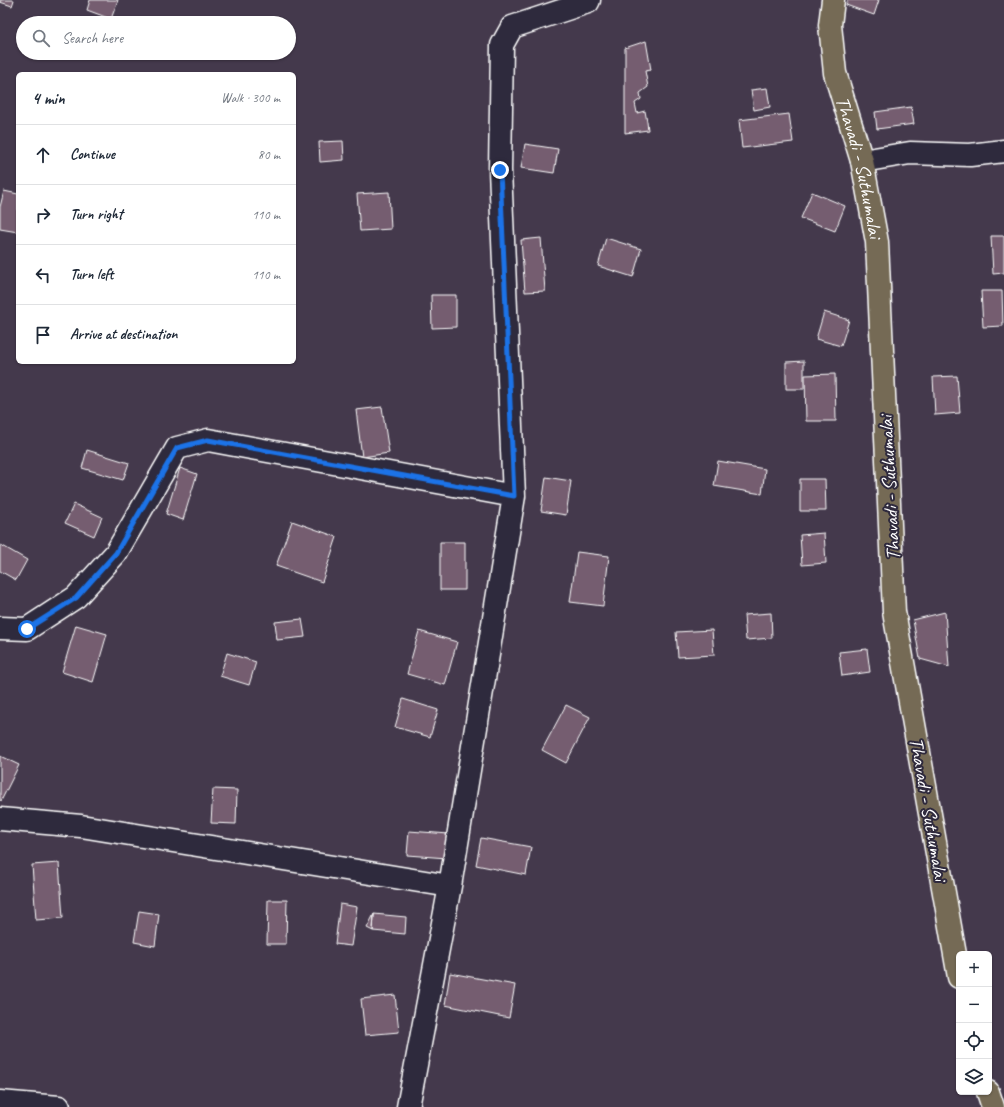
<!DOCTYPE html>
<meta charset="utf-8">
<style>
body{margin:0;font-family:Caveat,sans-serif;background:#f6f6f7;color:#1f2937}
.controls{position:absolute;right:12px;bottom:12px;display:grid;overflow:hidden;border-radius:6px;box-shadow:0 1px 3px #0004}
.controls button{width:36px;height:36px;display:grid;place-items:center;padding:0;border:0;border-bottom:1px solid #e0e1e3;background:#fff;color:#1f2937;font:20px sans-serif}
.stop{position:absolute;width:12px;height:12px;margin:-9px;border:3px solid #1a73e8;border-radius:50%;background:#fff}
.stop.end{background:#1a73e8;border-color:#fff;box-shadow:0 1px 4px #0008}
.list{margin:0;padding:0;list-style:none}
h2{display:flex;justify-content:space-between;align-items:center;height:52px;margin:0;padding:0 16px;font-size:17px}
h2 small{font-size:13px;font-weight:400;color:#747a83}
.list li{display:grid;grid-template-columns:26px 1fr auto;gap:12px;align-items:center;box-sizing:border-box;height:60px;padding:0 16px;border-top:1px solid #e0e1e3}
.list b{display:block;font-size:15px;white-space:nowrap}
.list em{font-size:13px;font-style:normal;color:#747a83}
.icon{flex:none;width:22px;height:22px;fill:none;stroke:currentColor;stroke-width:2;stroke-linecap:round;stroke-linejoin:round}
.map{position:relative;flex:none;width:1004px;height:1107px;overflow:hidden}
.search{position:absolute;background:#fff;box-shadow:0 1px 3px #0004;left:16px;top:16px;width:280px;height:44px;display:flex;align-items:center;gap:10px;box-sizing:border-box;padding:0 14px;border-radius:22px;color:#747a83;font-size:15px}
.panel{position:absolute;background:#fff;box-shadow:0 1px 3px #0004;left:16px;top:72px;width:280px;height:292px;border-radius:6px}
.map>svg:first-child{display:block}
.building{fill:#745d70;stroke:#fff}
.lines{fill:none;stroke-linecap:round;stroke-linejoin:round}
.minor-casing{stroke:#fff;stroke-width:25}
.major-casing{stroke:#fff;stroke-width:25}
.minor{stroke:#2f2a3d;stroke-width:22}
.major{stroke:#746b55;stroke-width:22}
.route{stroke:#1a73e8;stroke-width:5}
.labels{text-anchor:middle;stroke-width:4;stroke-linejoin:round;paint-order:stroke}
.street-label{font-size:20px;fill:#fff;stroke:#2f2a3d}
</style>
<div class="map">
<svg width="1004" height="1107" viewBox="0 0 1004 1107">
<rect width="100%" height="100%" fill="#44394c"/>
<filter id="ink" filterUnits="userSpaceOnUse"><feTurbulence type="fractalNoise" baseFrequency=".025" numOctaves="2"/><feDisplacementMap in="SourceGraphic" scale="8" xChannelSelector="R" yChannelSelector="G"/><feConvolveMatrix kernelMatrix="1 2 1 2 8 2 1 2 1" color-interpolation-filters="sRGB"/></filter>
<g filter="url(#ink)">
<path class="building" d="M 0,0 L 14,0 L 12,6 L 0,2 Z
M 90,0 L 118,0 L 111,19 L 87,10 Z
M 848,0 L 879,0 L 874,15 L 846,5 Z
M 646,41 L 651,70 L 645,71 L 648,87 L 640,93 L 641,99 L 635,103 L 637,113 L 645,111 L 647,122 L 648,130 L 625,133 L 625,48 Z
M 767,88 L 770,107 L 754,110 L 751,90 Z
M 911,107 L 914,124 L 877,129 L 875,112 Z
M 789,114 L 793,142 L 742,148 L 739,120 Z
M 343,141 L 344,160 L 320,162 L 319,142 Z
M 525,144 L 558,149 L 554,173 L 521,168 Z
M 4,191 L 18,194 L 18,232 L 0,229 L 0,207 Z
M 389,192 L 391,229 L 360,231 L 357,194 Z
M 812,192 L 845,206 L 835,231 L 801,218 Z
M 991,236 L 1004,236 L 1004,273 L 993,274 Z
M 541,238 L 545,291 L 525,292 L 521,240 Z
M 606,238 L 641,249 L 633,277 L 598,266 Z
M 981,291 L 1002,291 L 1003,326 L 983,327 Z
M 431,295 L 456,295 L 456,327 L 432,328 Z
M 824,312 L 849,320 L 841,346 L 816,339 Z
M 804,361 L 804,389 L 786,389 L 786,362 Z
M 835,374 L 836,421 L 806,421 L 805,375 Z
M 957,376 L 960,413 L 935,415 L 933,377 Z
M 382,407 L 389,453 L 362,457 L 356,410 Z
M 87,450 L 129,463 L 123,480 L 82,468 Z
M 718,461 L 765,469 L 762,494 L 714,486 Z
M 180,468 L 197,474 L 183,520 L 166,514 Z
M 546,477 L 571,481 L 566,515 L 541,511 Z
M 800,479 L 825,479 L 826,511 L 800,511 Z
M 74,504 L 102,517 L 94,536 L 65,523 Z
M 292,521 L 337,537 L 322,582 L 276,566 Z
M 824,533 L 826,563 L 802,565 L 800,535 Z
M 440,542 L 465,542 L 465,590 L 440,590 Z
M 1,545 L 27,560 L 16,580 L 0,571 L 0,547 Z
M 577,552 L 609,556 L 603,606 L 570,602 Z
M 945,612 L 949,667 L 920,659 L 913,620 Z
M 771,613 L 772,638 L 746,640 L 744,615 Z
M 302,619 L 305,637 L 277,640 L 275,622 Z
M 76,625 L 107,634 L 93,682 L 62,672 Z
M 712,630 L 714,655 L 678,657 L 676,632 Z
M 419,631 L 457,642 L 445,685 L 407,674 Z
M 867,649 L 870,672 L 842,676 L 839,652 Z
M 227,653 L 256,662 L 249,685 L 220,676 Z
M 403,699 L 438,710 L 430,737 L 395,727 Z
M 566,705 L 590,717 L 566,763 L 542,750 Z
M 0,756 L 19,765 L 1,801 L 0,800 Z
M 213,789 L 237,790 L 236,824 L 211,823 Z
M 409,831 L 449,834 L 447,858 L 407,855 Z
M 481,838 L 531,847 L 526,875 L 476,865 Z
M 59,863 L 63,918 L 36,920 L 32,865 Z
M 268,900 L 287,900 L 286,944 L 267,944 Z
M 340,904 L 357,907 L 351,946 L 335,944 Z
M 139,911 L 159,914 L 155,946 L 134,942 Z
M 374,914 L 406,917 L 405,934 L 373,931 Z
M 374,914 L 374,916 L 373,931 L 367,928 Z
M 450,973 L 515,985 L 509,1018 L 445,1005 Z
M 395,995 L 399,1032 L 365,1035 L 361,999 Z"/>
<g class="lines">
<g class="minor-casing">
<path id="minor" d="M 862,161 L 910,153 L 970,155 L 1004,151
M 0,628 L 27,629 L 76,597 L 116,553 L 177,448 L 208,440 L 514,496
M 0,819 L 81,826 L 450,886
M 0,1102 L 59,1107
M 408,1107 L 450,886 L 514,496 L 500,170 L 502,45 L 512,27 L 588,2 L 589,0"/>
</g>
<g class="major-casing">
<g id="major">
<path id="s1" d="M 833,0 L 830,25 L 835,73 L 862,161 L 877,242 L 894,612 L 959,977"/>
<path d="M 988,1092 L 993,1107"/>
</g>
</g>
<use href="#minor" class="minor"/>
<use href="#major" class="major"/>
</g>
</g>
<g class="lines" filter="url(#ink)">
<path class="route" d="M 27,629 L 76,598 L 116,553 L 177,448 L 208,440 L 514,496 L 500,170"/>
</g>
<g class="labels">
<g class="street-label">
<text dy="7" stroke="none"><textPath href="#s1" startOffset="171">Thavadi - Suthumalai</textPath></text>
<text transform="translate(889 488) rotate(-93)" y="7">Thavadi - Suthumalai</text>
<text transform="translate(929 809) rotate(80)" y="7">Thavadi - Suthumalai</text>
</g>
</g>
</svg>
<div class="controls">
<button>+</button>
<button>−</button>
<button><svg class="icon" aria-label="locate" viewBox="0 0 24 24"><circle cx="12" cy="12" r="6"/><path d="M12 2v4M12 18v4M2 12h4M18 12h4"/></svg></button>
<button><svg class="icon" aria-label="layers" viewBox="0 0 24 24"><path d="M12 4l9 5-9 5-9-5zM3 14l9 5 9-5"/></svg></button>
</div>
<div class="stop" style="left:27px;top:629px"></div>
<div class="stop end" style="left:500px;top:170px"></div>
<div class="search"><svg class="icon" aria-label="search" viewBox="0 0 24 24"><circle cx="10" cy="10" r="6"/><path d="M15 15l6 6"/></svg>Search here</div>
<section class="panel">
<h2>4 min<small>Walk · 300 m</small></h2>
<ul class="list">
<li><svg class="icon" aria-label="ahead" viewBox="0 0 24 24"><path d="M12 20V5M6 11l6-6 6 6"/></svg><div><b>Continue</b></div><em>80 m</em></li>
<li><svg class="icon" aria-label="right" viewBox="0 0 24 24"><path d="M7 20v-9h11M14 6l5 5-5 5"/></svg><div><b>Turn right</b></div><em>110 m</em></li>
<li><svg class="icon" aria-label="left" viewBox="0 0 24 24"><path d="M17 20v-9H6M10 6l-5 5 5 5"/></svg><div><b>Turn left</b></div><em>110 m</em></li>
<li><svg class="icon" aria-label="arrive" viewBox="0 0 24 24"><path d="M6 21V4h12l-3 4 3 4H6"/></svg><div><b>Arrive at destination</b></div></li>
</ul>
</section>
</div>
